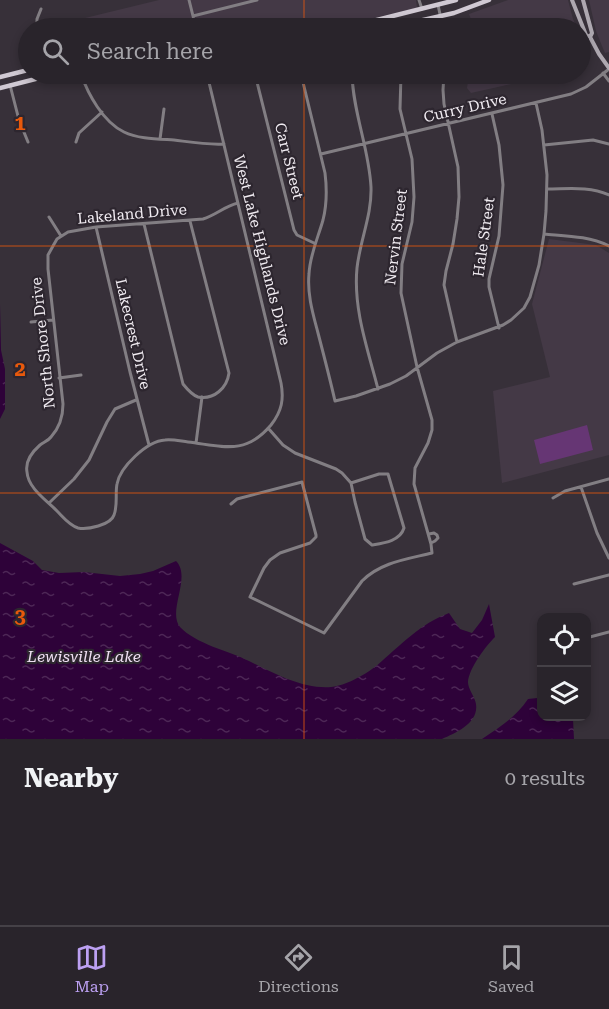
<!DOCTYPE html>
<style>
body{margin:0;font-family:"Roboto Serif",serif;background:#353037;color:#f1f3f6}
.controls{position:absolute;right:18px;bottom:18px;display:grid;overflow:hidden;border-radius:12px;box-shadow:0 3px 9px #0003}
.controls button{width:54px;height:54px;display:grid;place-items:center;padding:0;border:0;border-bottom:2px solid #454147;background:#29242b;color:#f1f3f6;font:30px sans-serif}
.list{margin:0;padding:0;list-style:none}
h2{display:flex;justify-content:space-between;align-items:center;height:78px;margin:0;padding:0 24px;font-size:26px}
h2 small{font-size:20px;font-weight:400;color:#a5a4a9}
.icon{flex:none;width:33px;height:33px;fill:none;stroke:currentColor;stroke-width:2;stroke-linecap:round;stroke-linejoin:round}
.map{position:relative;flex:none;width:609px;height:739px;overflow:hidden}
.search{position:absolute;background:#29242b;box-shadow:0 3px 9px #0003;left:18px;right:18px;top:18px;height:66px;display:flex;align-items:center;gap:15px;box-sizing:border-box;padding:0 21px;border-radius:33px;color:#a5a4a9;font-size:22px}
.sheet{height:186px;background:#29242b}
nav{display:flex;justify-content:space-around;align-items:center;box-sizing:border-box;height:84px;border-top:2px solid #454147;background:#29242b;font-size:16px;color:#a5a4a9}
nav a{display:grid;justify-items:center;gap:3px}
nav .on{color:#bca0f2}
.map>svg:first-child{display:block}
.built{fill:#443946}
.green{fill:#663674}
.water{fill:url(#water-ripples)}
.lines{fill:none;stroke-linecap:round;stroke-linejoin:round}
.minor{stroke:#827e83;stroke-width:3}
.secondary{stroke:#aea8b0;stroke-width:4}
.primary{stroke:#d0c9d3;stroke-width:4.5}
.grid{fill:none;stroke:#e8590c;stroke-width:1.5;stroke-opacity:0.55}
.labels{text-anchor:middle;stroke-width:4.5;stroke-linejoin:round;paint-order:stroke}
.street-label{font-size:15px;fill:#f1ecf2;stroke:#2d262f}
.water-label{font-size:16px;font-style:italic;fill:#edddf1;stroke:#2d262f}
.grid-label{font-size:20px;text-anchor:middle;font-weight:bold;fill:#e8590c;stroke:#2d262f;stroke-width:4.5;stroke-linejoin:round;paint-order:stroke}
</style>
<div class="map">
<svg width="609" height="739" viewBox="0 0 609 739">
<defs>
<pattern id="water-ripples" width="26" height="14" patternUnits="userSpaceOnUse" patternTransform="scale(1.5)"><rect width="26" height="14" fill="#2e0239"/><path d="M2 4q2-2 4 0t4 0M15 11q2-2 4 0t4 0" fill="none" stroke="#4d2756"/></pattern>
</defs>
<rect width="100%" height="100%" fill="#373039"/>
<path class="built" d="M 159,0 L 416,0 L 417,8 L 330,28 L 44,28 Z
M 508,0 L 568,0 L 573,19 L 577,28 L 474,28 L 469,14 Z
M 589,0 L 609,0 L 609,52 L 605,53 L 602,46 L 596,31 Z
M 469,74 L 555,74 L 471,93 L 467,88 Z
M 549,239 L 596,245 L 609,253 L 609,455 L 502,483 L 493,391 L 550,377 L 532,304 Z"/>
<path class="green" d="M 587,425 L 593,450 L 540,464 L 534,440 Z"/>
<path class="water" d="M 0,303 L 1,350 L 5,369 L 5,409 L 0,419 Z
M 0,543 L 33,561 L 42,570 L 59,573 L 84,572 L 120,576 L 140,574 L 153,571 L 176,561 C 192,577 167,611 180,627 C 196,644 229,651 249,661 C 274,673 302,689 331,687 C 341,686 352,681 361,676 C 373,670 383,660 393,651 C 413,634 424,623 449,613 L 460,629 L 472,633 L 482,620 L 489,604 L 495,637 C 486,646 469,668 468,682 C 468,689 475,697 476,704 C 479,723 456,733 442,739 L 0,739 Z
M 537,698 L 541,699 L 542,716 L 571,717 L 573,719 L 574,739 L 482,739 C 501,726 515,718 528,699 Z"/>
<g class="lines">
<path class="minor" d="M 189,0 L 196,28
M 419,0 L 422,9
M 438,5 L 443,28
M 193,16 L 257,0
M 37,28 L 37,19 L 41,9
M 603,73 L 609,81
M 81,74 C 88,94 103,122 124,132 C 138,139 158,139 174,140 C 190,142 207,145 224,144
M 207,74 L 281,383 C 284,399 282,411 271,425 C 245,456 222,446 188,442 C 180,441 172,439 165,440 C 147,441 120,467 117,484 C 115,494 118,505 114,515 C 111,525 87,530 78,528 C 69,525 63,517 57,511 C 46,500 28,488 27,472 C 25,461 32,452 40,445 C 44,442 48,441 51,437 C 60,427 63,417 63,404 L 48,269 L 48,255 L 53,246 L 57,239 L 68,232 L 96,227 L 203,219 C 216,215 225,206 238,203
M 255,74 L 294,230 L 297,235 L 314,243
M 301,74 L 325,173 C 327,189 327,204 323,220 C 318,238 310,254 309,274 C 307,294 313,314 318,333 C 324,356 330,379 335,401 L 356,396 L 390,384 L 406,376 L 437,353 L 457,342 L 503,325 L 511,320 L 524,308 L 530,297 L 539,265 L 544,234 L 546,211 L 547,175 L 542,130 L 536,103
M 352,74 C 353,113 369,148 371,187 C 372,215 360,240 357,268 C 353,309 368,350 378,389
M 444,74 L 443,90 L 444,104 L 458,167 L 459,197 L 457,219 L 453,244 L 446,271 L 444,285 L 457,342
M 10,85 L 19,120 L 28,142
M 492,114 L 499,145 L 503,185 L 499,236 L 489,279 L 489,287 L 499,328
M 160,139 L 164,109
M 76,142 L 79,133 L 102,112
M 544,145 L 593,140 L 609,144
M 321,154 L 571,94 L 586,87 L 609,69
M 547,189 C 568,189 589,186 609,195
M 49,217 L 61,236
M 144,224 L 183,384 C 187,389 192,395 198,397 C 214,400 227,388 229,373 L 190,221
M 96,227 L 130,372 L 149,445
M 544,234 C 566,236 589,236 609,246
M 31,322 L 53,320
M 59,378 L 81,375
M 268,428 L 283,445 L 295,453 L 336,469 L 342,473 L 351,483
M 196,443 L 202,397
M 379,474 L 388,474 L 404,528 C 400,541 384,543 372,545 L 365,539 L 355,502 L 351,483 Z
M 581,487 L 597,533 L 609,558
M 553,498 L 565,491 L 609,479
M 49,503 L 74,479 L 89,460 L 107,422 L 115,409 L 136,400
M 231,504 L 237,499 L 302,482 L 316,535 L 316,537 L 310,543 L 280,553 L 270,560 L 264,568 L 250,597 L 324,633 L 362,581 C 381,562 408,559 432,553 L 431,544 L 414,484 L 415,468 L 428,443 L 432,430 L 432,420 L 417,367 L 401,293 L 402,264 L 412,222 L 414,197 L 412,159 L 400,109 L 401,74
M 429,534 L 434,533 L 437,535 L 438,538 L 435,541 L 431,543
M 574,584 L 609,575
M 586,638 L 609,632"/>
<path class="secondary" d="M 572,0 L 586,35 L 590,37 L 599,54 L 609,68
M 583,0 L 592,33 L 590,37"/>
<path class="primary" d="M 345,28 L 456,0
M 388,28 L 454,13 L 489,0
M 0,77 L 28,70
M 0,88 L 55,74"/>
</g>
<path class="grid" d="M 304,0 L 304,28M 304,74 L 304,739M 0,246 L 609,246M 0,493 L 609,493"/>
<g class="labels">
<g class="street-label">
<text transform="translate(465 108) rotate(-13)" y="5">Curry Drive</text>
<text transform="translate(289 161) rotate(76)" y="5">Carr Street</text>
<text transform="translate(132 214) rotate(-5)" y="5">Lakeland Drive</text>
<text transform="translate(396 237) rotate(-83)" y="5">Nervin Street</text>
<text transform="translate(484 237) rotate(-82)" y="5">Hale Street</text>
<text transform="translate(262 250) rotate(76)" y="5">West Lake Highlands Drive</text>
<text transform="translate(133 334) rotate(77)" y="5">Lakecrest Drive</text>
<text transform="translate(43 343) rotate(-96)" y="5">North Shore Drive</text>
</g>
<g class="water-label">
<text x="84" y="662">Lewisville Lake</text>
</g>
</g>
<g class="grid-label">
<text x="20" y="130">1</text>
<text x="20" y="376">2</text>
<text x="20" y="623">3</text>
</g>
</svg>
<div class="controls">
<button><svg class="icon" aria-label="locate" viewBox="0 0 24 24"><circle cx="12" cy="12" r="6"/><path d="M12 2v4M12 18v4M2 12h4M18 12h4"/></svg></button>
<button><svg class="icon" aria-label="layers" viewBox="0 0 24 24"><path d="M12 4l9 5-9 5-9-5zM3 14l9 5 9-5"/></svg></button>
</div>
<div class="search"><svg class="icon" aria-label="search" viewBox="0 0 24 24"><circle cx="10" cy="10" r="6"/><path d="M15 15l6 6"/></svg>Search here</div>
</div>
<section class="sheet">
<h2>Nearby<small>0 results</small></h2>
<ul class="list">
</ul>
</section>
<nav>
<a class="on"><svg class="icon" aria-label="map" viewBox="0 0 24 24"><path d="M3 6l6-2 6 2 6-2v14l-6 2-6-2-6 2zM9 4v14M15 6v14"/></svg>Map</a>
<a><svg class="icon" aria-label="directions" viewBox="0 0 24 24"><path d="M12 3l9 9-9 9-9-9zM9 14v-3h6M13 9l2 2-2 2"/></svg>Directions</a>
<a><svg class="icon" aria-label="saved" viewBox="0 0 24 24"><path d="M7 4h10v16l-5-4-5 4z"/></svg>Saved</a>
</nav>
